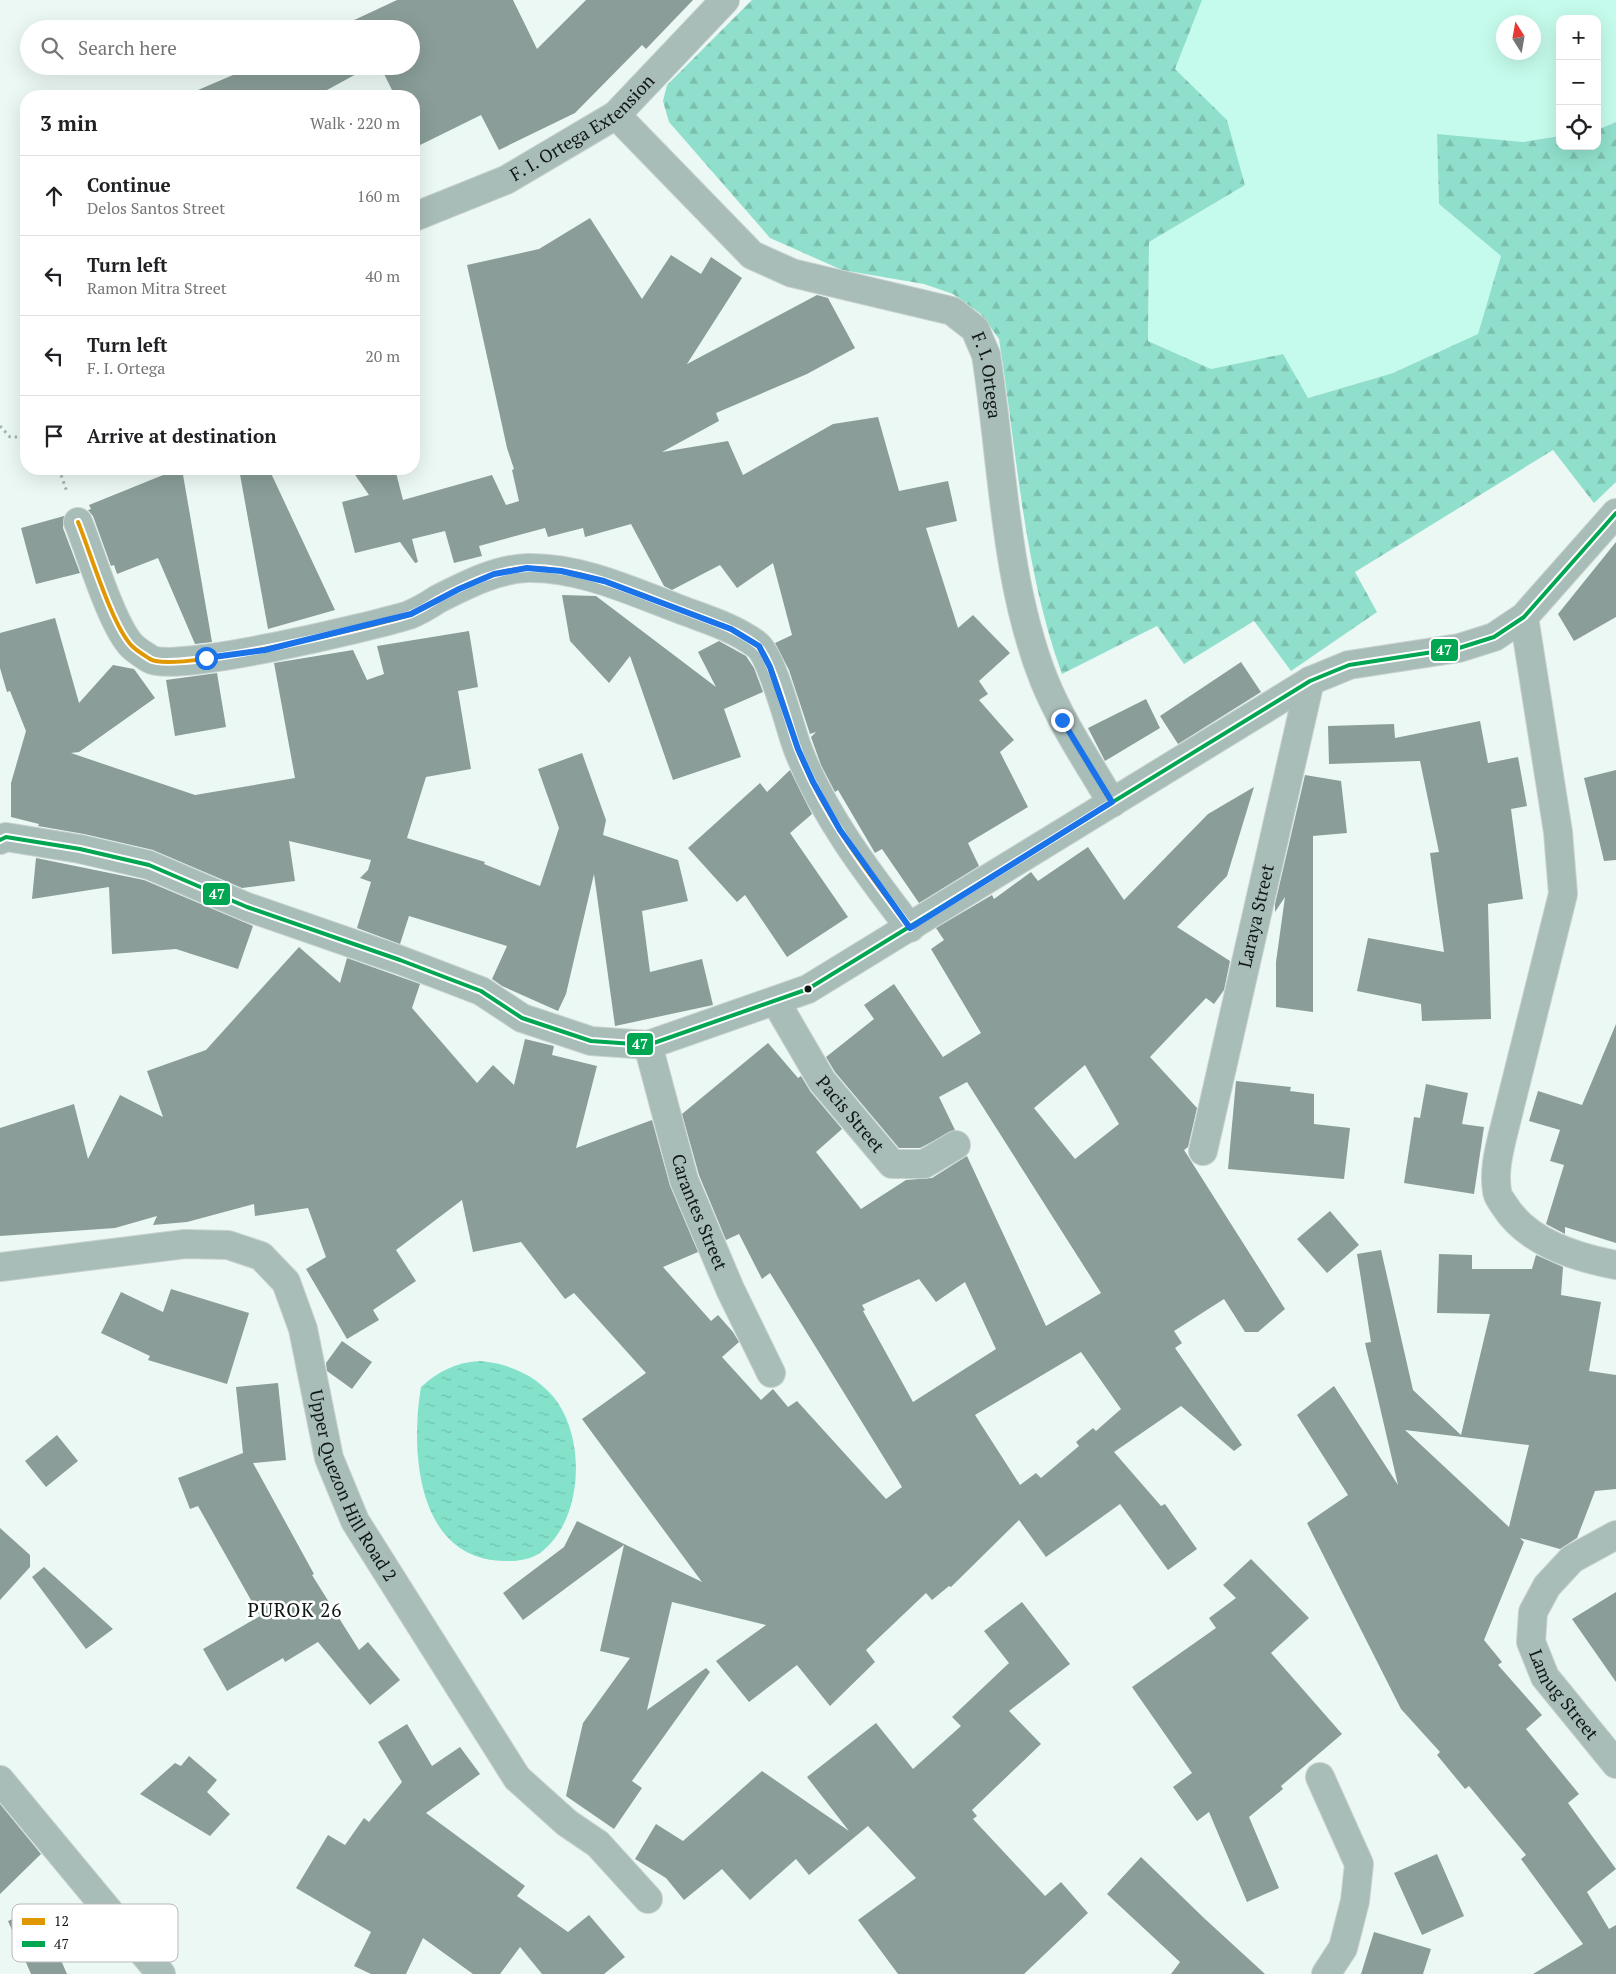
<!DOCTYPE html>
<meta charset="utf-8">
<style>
body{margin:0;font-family:"PT Serif",serif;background:#f6f6f6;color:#202124}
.controls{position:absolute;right:15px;top:15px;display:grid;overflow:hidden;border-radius:10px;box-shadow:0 5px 20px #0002}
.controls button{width:45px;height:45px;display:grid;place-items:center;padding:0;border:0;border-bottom:1px solid #e0e0e0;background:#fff;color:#202124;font:25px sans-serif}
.compass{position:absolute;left:1496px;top:15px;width:45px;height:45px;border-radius:50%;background:#fff;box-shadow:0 5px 20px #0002;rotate:349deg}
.stop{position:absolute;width:15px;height:15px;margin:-11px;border:4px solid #1a73e8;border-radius:50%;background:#fff}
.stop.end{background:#1a73e8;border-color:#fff;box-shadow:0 1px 5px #0008}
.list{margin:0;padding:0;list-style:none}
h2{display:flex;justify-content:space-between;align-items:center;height:65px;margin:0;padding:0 20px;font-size:21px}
h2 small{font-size:16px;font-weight:400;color:#757577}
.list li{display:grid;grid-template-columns:32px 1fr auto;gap:15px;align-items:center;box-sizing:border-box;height:80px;padding:0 20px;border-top:1px solid #e0e0e0}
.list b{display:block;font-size:19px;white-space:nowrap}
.list p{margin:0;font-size:16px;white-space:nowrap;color:#757577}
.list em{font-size:16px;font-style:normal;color:#757577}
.icon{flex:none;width:28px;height:28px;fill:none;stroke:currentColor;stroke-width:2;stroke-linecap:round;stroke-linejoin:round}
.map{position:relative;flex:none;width:1616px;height:1974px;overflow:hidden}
.search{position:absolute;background:#fff;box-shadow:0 5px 20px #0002;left:20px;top:20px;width:400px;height:55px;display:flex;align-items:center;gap:12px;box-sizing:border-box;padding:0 18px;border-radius:28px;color:#757577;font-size:19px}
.panel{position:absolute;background:#fff;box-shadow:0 5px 20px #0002;left:20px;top:90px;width:400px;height:385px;border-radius:20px}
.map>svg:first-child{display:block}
.grass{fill:#c5fbec;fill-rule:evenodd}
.forest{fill:url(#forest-firs)}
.water{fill:url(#water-ripples)}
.building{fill:#8a9d98;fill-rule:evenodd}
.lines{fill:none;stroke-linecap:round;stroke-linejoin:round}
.minor-casing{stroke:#c9d3cf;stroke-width:30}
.tertiary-casing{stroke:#c9d3cf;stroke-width:30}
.path{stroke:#a4b5b0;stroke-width:3;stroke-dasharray:2.5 4;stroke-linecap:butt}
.minor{stroke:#a8bcb8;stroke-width:28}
.tertiary{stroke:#a8bcb8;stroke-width:28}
.bus-1-casing{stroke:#fff;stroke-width:8}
.bus-2-casing{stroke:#fff;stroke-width:8}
.bus-1{stroke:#e09802;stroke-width:4}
.bus-2{stroke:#00a651;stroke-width:4}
.route{stroke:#1a73e8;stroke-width:6}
.bus-dot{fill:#0f1715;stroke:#fff;stroke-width:2}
.labels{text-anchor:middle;stroke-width:5;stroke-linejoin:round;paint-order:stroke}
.street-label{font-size:18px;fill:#0f1715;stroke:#fff}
.neighbourhood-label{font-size:19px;letter-spacing:1px;fill:#0f1715;stroke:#fff}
.key{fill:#fff;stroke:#b7b9b9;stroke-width:1}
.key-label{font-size:14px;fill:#0f1715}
.line-badge{stroke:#fff;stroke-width:2}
.badge-label{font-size:14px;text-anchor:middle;font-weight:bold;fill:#fff}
</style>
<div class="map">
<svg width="1616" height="1974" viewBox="0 0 1616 1974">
<defs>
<pattern id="forest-firs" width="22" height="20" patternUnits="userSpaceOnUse" patternTransform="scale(1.25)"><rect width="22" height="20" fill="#90dfcc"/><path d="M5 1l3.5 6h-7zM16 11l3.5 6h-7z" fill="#7bbfae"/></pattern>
<pattern id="water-ripples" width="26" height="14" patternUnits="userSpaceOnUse" patternTransform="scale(1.25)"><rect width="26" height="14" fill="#84e2cb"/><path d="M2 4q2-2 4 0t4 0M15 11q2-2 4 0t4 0" fill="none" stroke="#71c1ad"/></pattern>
</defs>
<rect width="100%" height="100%" fill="#ecf8f4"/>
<path class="grass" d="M 1202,0 L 1616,0 L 1616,122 L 1597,130 L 1597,19 L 1560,19 L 1560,136 L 1523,142 L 1437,135 L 1439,204 L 1501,256 L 1478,335 L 1393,373 L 1307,398 L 1282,354 L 1211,369 L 1148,341 L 1149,242 L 1245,185 L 1227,120 L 1174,69 ZM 1504,22 L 1534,22 L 1534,52 L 1504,52 Z"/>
<path class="forest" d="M 752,0 L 1202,0 L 1175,69 L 1227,120 L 1245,185 L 1149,242 L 1148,341 L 1211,369 L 1283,354 L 1308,398 L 1393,373 L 1478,334 L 1501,256 L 1439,204 L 1437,134 L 1523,142 L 1560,136 L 1560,146 L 1597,146 L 1597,130 L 1616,122 L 1616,482 L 1594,503 L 1553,450 L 1355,572 L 1377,612 L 1291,671 L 1254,621 L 1184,664 L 1157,626 L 1062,674 C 1023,566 1017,452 999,339 L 981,314 L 953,294 L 924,284 L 842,270 L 770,238 L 669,122 L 663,101 L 667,85 Z"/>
<path class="water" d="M 481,1361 C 511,1364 540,1377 558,1403 C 586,1445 582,1522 540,1553 C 527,1562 507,1562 492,1560 C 415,1549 411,1446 421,1387 C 439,1371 456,1362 481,1361 Z"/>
<path class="building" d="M 397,0 L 513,0 L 537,49 L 586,0 L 693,0 L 646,49 L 642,45 L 575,113 L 499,150 L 481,115 L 414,148 L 414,96 L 395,96 L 380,66 L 411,66 L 411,29 L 335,29 Z
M 254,66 L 371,66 L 316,96 L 184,96 Z
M 590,218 L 642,299 L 671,255 L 701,274 L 711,257 L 742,278 L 687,364 L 817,295 L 828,298 L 855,348 L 807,374 L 716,413 L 719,421 L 662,452 L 728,441 L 743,475 L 833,424 L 878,417 L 899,491 L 948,481 L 957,521 L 926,528 L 958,628 L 973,615 L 1010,653 L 979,681 L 988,694 L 979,700 L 1014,740 L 1000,752 L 1028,807 L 968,843 L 979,866 L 919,903 L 882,849 L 875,853 L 838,790 L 835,792 L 821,765 L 811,737 L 816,732 L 810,734 L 789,670 L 775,643 L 792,635 L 773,563 L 737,588 L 720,565 L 672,590 L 664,586 L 631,524 L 585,537 L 583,528 L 548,537 L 545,528 L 479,546 L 482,556 L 454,563 L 445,531 L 412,539 L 418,562 L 415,563 L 400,542 L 355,553 L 342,502 L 369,495 L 351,469 L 395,469 L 403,500 L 492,475 L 506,505 L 519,501 L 512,470 L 514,469 L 507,448 L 467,265 L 539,249 Z
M 178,469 L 182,469 L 212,642 L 195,644 L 158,558 L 117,574 L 114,565 L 111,566 L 93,516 L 88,510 L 91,509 L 89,505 Z
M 239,469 L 269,469 L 335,610 L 268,629 Z
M 64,516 L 63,528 L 80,573 L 36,584 L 21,528 Z
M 1616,542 L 1616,617 L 1574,641 L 1558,614 Z
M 562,595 L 596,596 L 716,687 L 698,652 L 719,641 L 746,656 L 754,668 L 763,692 L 724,709 L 741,757 L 673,780 L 630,656 L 609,683 L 570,641 Z
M 55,618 L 79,703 L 113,665 L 134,669 L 155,698 L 79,752 L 71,753 L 195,795 L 295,778 L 274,663 L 353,650 L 367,680 L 384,674 L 377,646 L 469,631 L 478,687 L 458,691 L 471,769 L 426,777 L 407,838 L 485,862 L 484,864 L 540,886 L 559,828 L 538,769 L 582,753 L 606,820 L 603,835 L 678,860 L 688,901 L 642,911 L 650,972 L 702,959 L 713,1005 L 615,1026 L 594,874 L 566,994 L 558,1011 L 502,986 L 492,979 L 507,946 L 409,916 L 400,944 L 357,928 L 371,882 L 360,878 L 368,870 L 371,860 L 289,841 L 295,881 L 242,888 L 153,850 L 84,834 L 38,826 L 39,824 L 11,817 L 11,783 L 26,731 L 10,691 L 7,692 L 0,668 L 0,633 Z
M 1241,662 L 1261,692 L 1178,744 L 1160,716 Z
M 217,673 L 226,727 L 175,736 L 166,680 Z
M 1146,699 L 1160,728 L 1105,761 L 1088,728 Z
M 1480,721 L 1488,763 L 1518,757 L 1527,806 L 1511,809 L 1523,899 L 1488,904 L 1491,1019 L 1422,1021 L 1421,1004 L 1357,991 L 1368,938 L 1444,952 L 1430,853 L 1439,852 L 1420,761 L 1329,764 L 1328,726 L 1394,724 L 1395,738 Z
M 790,770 L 812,814 L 790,833 L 848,917 L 787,957 L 745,895 L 737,902 L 688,848 L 760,783 L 767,792 Z
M 1616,770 L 1616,860 L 1604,861 L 1584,778 Z
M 1305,775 L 1341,781 L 1347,833 L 1313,836 L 1313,1012 L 1276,1007 L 1276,962 L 1285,897 L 1275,912 L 1275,904 Z
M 1254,787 L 1227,876 L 1177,927 L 1230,961 L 1224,990 L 1214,1004 L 1206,998 L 1150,1057 L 1197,1108 L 1188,1147 L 1184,1150 L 1285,1309 L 1258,1332 L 1245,1332 L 1224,1299 L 1174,1331 L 1182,1343 L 1175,1348 L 1242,1445 L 1234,1451 L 1181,1406 L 1114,1452 L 1161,1506 L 1165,1504 L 1197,1549 L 1168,1570 L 1120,1504 L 1046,1557 L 1019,1520 L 951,1587 L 949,1586 L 932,1600 L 926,1593 L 866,1650 L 875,1662 L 830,1706 L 797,1665 L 749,1702 L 716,1661 L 766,1625 L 672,1602 L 647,1710 L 706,1668 L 710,1672 L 632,1781 L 642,1788 L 614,1829 L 566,1796 L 583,1723 L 630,1658 L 600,1651 L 624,1545 L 523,1620 L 503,1593 L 564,1547 L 577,1521 L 702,1582 L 582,1419 L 646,1373 L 574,1293 L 565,1299 L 521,1242 L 473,1252 L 462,1200 L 396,1250 L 416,1281 L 373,1310 L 379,1320 L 347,1339 L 306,1269 L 326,1257 L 308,1208 L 255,1216 L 254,1204 L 187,1222 L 153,1225 L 157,1216 L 115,1228 L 0,1236 L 0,1128 L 74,1104 L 88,1159 L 120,1095 L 163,1117 L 147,1071 L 206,1050 L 299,947 L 340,983 L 347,958 L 420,984 L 412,1008 L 477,1083 L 493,1065 L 514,1085 L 525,1039 L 554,1046 L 552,1055 L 597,1066 L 576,1148 L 652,1120 L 670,1186 L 698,1252 L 663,1267 L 711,1321 L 718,1315 L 733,1332 L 739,1342 L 722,1357 L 761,1400 L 773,1389 L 788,1407 L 797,1401 L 886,1499 L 902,1487 L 770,1273 L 762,1279 L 739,1234 L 726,1240 L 699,1175 L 682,1114 L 768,1043 L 798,1078 L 801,1076 L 810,1091 L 842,1129 L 816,1152 L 861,1209 L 906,1180 L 932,1178 L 967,1156 L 1046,1326 L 1101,1293 L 967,1082 L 939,1097 L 955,1130 L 920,1148 L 899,1148 L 835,1072 L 826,1057 L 874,1019 L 864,1005 L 894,984 L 943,1057 L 981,1033 L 931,949 L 944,940 L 936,928 L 992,895 L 994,899 L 1031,872 L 1038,881 L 1088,847 L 1124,900 L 1208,814 ZM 1085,1065 L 1119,1124 L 1075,1159 L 1034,1108 ZM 919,1279 L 936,1302 L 965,1282 L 996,1349 L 913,1402 L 863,1311 L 865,1310 L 862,1305 ZM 1081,1352 L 1121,1409 L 1096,1431 L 1093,1428 L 1076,1442 L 1079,1446 L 1041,1478 L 1036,1473 L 1020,1485 L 975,1415 Z
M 36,858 L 144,880 L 253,926 L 238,969 L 176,949 L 112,954 L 109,887 L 32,899 Z
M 1616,1024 L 1616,1243 L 1565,1227 L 1565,1234 L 1546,1224 L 1564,1165 L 1550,1161 L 1560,1130 L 1529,1121 L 1538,1091 L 1582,1105 Z
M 1236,1081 L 1291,1087 L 1290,1091 L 1314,1094 L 1314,1124 L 1350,1128 L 1344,1179 L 1228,1169 Z
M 1426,1084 L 1468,1093 L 1462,1124 L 1484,1127 L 1474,1194 L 1404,1183 L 1414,1117 L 1420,1118 Z
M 1330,1211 L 1359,1245 L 1327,1273 L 1297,1239 Z
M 1381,1250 L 1413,1390 L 1461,1435 L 1490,1314 L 1437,1313 L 1439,1254 L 1472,1255 L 1472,1269 L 1532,1269 L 1536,1255 L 1563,1267 L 1561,1295 L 1601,1302 L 1589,1371 L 1616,1375 L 1616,1489 L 1595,1491 L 1577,1538 L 1560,1549 L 1520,1538 L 1524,1542 L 1484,1640 L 1502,1662 L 1498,1665 L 1542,1715 L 1526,1729 L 1579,1794 L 1568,1803 L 1616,1869 L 1587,1892 L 1609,1929 L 1616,1925 L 1616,1974 L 1533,1974 L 1583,1944 L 1521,1859 L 1526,1855 L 1469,1786 L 1465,1789 L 1437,1755 L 1440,1752 L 1401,1709 L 1307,1523 L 1348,1495 L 1297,1415 L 1334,1386 L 1398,1485 L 1365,1343 L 1371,1342 L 1357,1254 ZM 1405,1430 L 1529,1445 L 1509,1527 Z
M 171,1289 L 249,1313 L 227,1384 L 148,1360 L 150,1356 L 101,1333 L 121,1292 L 163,1312 Z
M 342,1341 L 372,1362 L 352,1389 L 327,1371 L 326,1363 Z
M 278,1383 L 286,1460 L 253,1463 L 314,1574 L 312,1575 L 359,1650 L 368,1642 L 400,1680 L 370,1705 L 318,1642 L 285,1662 L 283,1658 L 227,1691 L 203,1649 L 260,1616 L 198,1506 L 190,1509 L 178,1478 L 243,1453 L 236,1387 Z
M 57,1435 L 78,1461 L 46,1487 L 25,1461 Z
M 0,1528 L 30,1555 L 30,1567 L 0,1600 Z
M 1251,1559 L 1309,1618 L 1271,1653 L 1342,1734 L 1281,1786 L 1283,1789 L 1249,1817 L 1279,1888 L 1247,1902 L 1209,1812 L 1197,1821 L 1173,1787 L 1192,1773 L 1132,1687 L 1216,1628 L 1209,1618 L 1236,1598 L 1223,1585 Z
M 44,1567 L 113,1629 L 86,1649 L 32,1577 Z
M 1616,1592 L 1616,1682 L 1572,1619 Z
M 1022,1602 L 1070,1664 L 1009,1711 L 1041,1744 L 972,1810 L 977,1816 L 973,1819 L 1045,1896 L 1061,1882 L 1088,1913 L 1024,1974 L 898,1974 L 858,1920 L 916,1878 L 868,1826 L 809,1875 L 796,1859 L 750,1900 L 722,1869 L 684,1900 L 666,1878 L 635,1859 L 656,1824 L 683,1841 L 762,1771 L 849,1831 L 807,1777 L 876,1723 L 913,1769 L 961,1726 L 952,1717 L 1009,1663 L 984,1631 Z
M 407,1724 L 432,1766 L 460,1747 L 480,1774 L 426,1813 L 525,1886 L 517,1896 L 568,1932 L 589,1915 L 625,1957 L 604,1974 L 542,1974 L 520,1947 L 500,1974 L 473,1974 L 423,1938 L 406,1974 L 371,1974 L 354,1966 L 371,1932 L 296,1888 L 328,1835 L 345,1845 L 364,1818 L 369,1822 L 402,1782 L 378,1742 Z
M 189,1756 L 217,1780 L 207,1792 L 230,1814 L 210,1836 L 140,1794 L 175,1763 L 181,1766 Z
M 0,1804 L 41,1854 L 0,1894 Z
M 1437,1854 L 1464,1916 L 1422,1935 L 1394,1873 Z
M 1141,1857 L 1205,1919 L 1265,1974 L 1171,1974 L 1180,1962 L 1107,1894 Z
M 38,1908 L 67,1974 L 31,1974 L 8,1921 Z
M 1374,1932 L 1431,1949 L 1423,1974 L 1361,1974 Z"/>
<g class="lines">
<g class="minor-casing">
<g id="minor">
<path id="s1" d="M 616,115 L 752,255 L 792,273 L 952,311 L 975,329 L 986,355 C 1003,462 1004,579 1044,680 C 1062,724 1088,762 1112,803"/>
<path id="s2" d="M 414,217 L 506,180 L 616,115 L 725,0"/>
<path d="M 78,522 C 90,551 112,626 132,646 C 137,651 144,655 150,659 C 173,674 374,626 409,615 C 419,611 429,605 438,599 C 466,585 496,569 528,568 C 580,567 631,591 679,609 C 705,619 733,627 756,644 C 772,655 789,725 797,747 C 822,813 867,872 910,928"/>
<path d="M 1524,617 L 1558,832 L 1563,894 L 1502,1138 C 1498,1155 1494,1173 1497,1191 C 1497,1196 1501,1200 1504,1205 C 1527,1242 1574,1257 1616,1265"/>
<path d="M 0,840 L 6,837 L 80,849 L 149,865 L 247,907 L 400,960 L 481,991 L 522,1018 L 591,1041 L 648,1045 L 808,989 L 1310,681 L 1349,665 L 1459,648 L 1494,637 L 1524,617 L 1616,513"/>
<path id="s3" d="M 776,1002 L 822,1081 L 892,1164 L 924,1164 L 956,1145"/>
<path id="s4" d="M 648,1045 L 684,1180 L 730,1289 L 771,1373"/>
<path id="s5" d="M 1203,1151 L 1310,681"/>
<path id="s6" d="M 0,1267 L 185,1244 L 228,1245 L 261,1256 L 286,1282 L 303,1329 L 329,1458 L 355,1521 L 517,1778 L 567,1823 L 598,1844 L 648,1899"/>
<path d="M 1320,1777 L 1359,1864 L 1355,1901 L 1343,1948 L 1326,1974"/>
<path d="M 0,1780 L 161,1974"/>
</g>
</g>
<g class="tertiary-casing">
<g id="tertiary">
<path id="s7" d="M 1616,1535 L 1572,1559 L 1547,1586 L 1533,1612 L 1531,1642 L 1545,1677 L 1616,1764"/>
</g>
</g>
<path class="path" d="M 0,426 L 10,437 L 26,437
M 59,469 L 67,492"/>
<use href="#minor" class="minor"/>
<use href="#tertiary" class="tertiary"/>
<g class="bus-1-casing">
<path id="bus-1" d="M 78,522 C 90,551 112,626 132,646 C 137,651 144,655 150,659 C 173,674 374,626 409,615 C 419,611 429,605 438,599 C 466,585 496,569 528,568 C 580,567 631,591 679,609 C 705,619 733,627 756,644 C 772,655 789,725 797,747 C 822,813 867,872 910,928"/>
</g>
<g class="bus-2-casing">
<path id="bus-2" d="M 0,840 L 6,837 L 80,849 L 149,865 L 247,907 L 400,960 L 481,991 L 522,1018 L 591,1041 L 648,1045 L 808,989 L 1310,681 L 1349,665 L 1459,648 L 1494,637 L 1524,617 L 1616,513"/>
</g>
<use href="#bus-1" class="bus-1"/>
<use href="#bus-2" class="bus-2"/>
</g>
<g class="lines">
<path class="route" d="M 206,658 L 265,650 L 411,614 L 459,589 L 494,574 L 527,568 L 561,571 L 604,581 L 731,629 L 759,646 L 770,667 L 798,749 L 813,782 L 840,830 L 910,928 L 1112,802 L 1062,720"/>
</g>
<circle class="bus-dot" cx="808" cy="989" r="4.5"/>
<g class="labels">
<g class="street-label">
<text dy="6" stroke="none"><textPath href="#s2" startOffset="192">F. I. Ortega Extension</textPath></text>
<text dy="6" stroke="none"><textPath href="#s1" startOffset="481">F. I. Ortega</textPath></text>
<text dy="6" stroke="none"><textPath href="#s5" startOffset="241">Laraya Street</textPath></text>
<text dy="6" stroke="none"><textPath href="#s3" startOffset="135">Pacis Street</textPath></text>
<text dy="6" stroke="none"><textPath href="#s4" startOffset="175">Carantes Street</textPath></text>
<text dy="6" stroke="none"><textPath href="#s6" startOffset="516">Upper Quezon Hill Road 2</textPath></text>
<text dy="6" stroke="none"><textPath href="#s7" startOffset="209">Lamug Street</textPath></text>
</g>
<g class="neighbourhood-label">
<text x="295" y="1617">PUROK 26</text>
</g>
</g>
<rect x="12" y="1904" width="166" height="58" rx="8" class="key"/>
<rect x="22" y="1918" width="23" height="7" fill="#e09802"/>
<rect x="22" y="1941" width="23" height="6" fill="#00a651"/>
<g class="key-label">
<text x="54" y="1926">12</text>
<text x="54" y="1949">47</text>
</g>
<g class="line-badge">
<rect x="1430" y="638" width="29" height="24" rx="5" fill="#00a651"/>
<rect x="202" y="882" width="29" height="24" rx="5" fill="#00a651"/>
<rect x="626" y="1032" width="28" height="24" rx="5" fill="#00a651"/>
</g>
<g class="badge-label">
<text x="1444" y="655">47</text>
<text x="217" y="899">47</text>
<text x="640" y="1049">47</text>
</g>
</svg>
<div class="controls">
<button>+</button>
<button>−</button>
<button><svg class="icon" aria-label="locate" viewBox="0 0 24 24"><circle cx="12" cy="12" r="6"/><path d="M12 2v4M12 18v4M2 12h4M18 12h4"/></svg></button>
</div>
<svg class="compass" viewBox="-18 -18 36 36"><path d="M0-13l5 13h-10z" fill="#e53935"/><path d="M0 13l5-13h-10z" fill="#757577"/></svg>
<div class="stop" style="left:206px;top:658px"></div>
<div class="stop end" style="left:1062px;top:720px"></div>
<div class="search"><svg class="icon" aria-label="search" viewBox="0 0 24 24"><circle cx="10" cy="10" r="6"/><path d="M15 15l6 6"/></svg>Search here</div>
<section class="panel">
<h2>3 min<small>Walk · 220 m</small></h2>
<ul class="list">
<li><svg class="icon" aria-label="ahead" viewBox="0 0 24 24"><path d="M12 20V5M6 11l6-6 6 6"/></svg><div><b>Continue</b><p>Delos Santos Street</p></div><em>160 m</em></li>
<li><svg class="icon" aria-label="left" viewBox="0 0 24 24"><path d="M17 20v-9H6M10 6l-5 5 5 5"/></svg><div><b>Turn left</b><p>Ramon Mitra Street</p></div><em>40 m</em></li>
<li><svg class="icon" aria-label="left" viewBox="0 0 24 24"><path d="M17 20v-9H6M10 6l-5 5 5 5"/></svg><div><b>Turn left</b><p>F. I. Ortega</p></div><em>20 m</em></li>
<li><svg class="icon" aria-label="arrive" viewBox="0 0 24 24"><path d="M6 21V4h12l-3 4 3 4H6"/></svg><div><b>Arrive at destination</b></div></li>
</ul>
</section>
</div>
